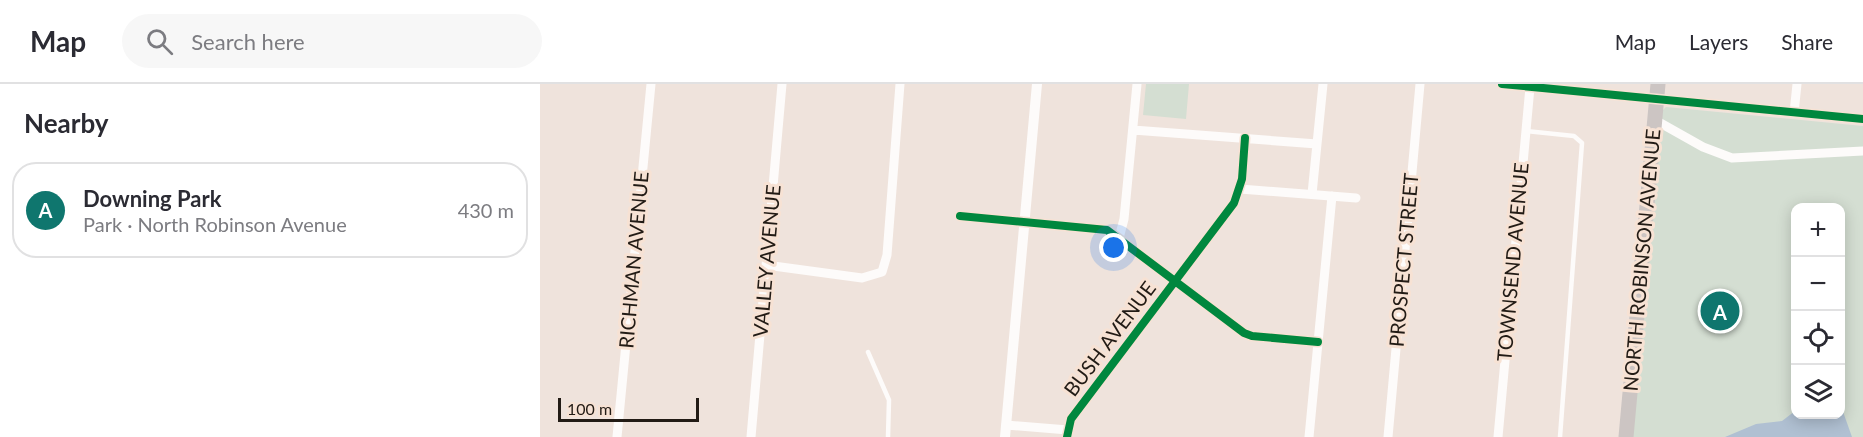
<!DOCTYPE html>
<meta charset="utf-8">
<style>
body{margin:0;font-family:Lato,sans-serif;background:#f7f7f7;color:#2b2b33}
.controls{position:absolute;right:18px;bottom:18px;display:grid;overflow:hidden;border-radius:12px;box-shadow:0 3px 15px #0003}
.controls button{width:54px;height:54px;display:grid;place-items:center;padding:0;border:0;border-bottom:2px solid #e1e1e2;background:#fff;color:#2b2b33;font:30px sans-serif}
.scale{position:absolute;left:18px;bottom:15px;width:141px;box-sizing:border-box;padding-left:6px;border:3px solid #221b15;border-top:0;font-size:16px;line-height:21px;white-space:nowrap;color:#221b15;-webkit-text-stroke:4px #f7e2d4;paint-order:stroke}
.you{position:absolute;left:574px;top:164px;width:21px;height:21px;margin:-15px;border:4px solid #fff;border-radius:50%;background:#1a73e8;box-shadow:0 0 0 9px #1a73e833}
.badge{display:grid;place-items:center;width:39px;height:39px;border-radius:50%;background:#0f766e;color:#fff;font-size:20px;font-weight:700}
.pin{position:absolute;translate:-50% -50%;border:3px solid #fff;box-shadow:0 2px 6px #0006}
.list{margin:0;padding:0;list-style:none}
h2{display:flex;justify-content:space-between;align-items:center;height:78px;margin:0;padding:0 24px;font-size:26px}
h2 small{font-size:20px;font-weight:400;color:#7c7c81}
.list li{display:grid;grid-template-columns:39px 1fr auto;gap:18px;align-items:center;box-sizing:border-box;height:96px;margin:0 12px 12px;padding:0 12px;border:2px solid #e1e1e2;border-radius:24px}
.list b{display:block;font-size:22px;white-space:nowrap}
.list p{margin:0;font-size:20px;white-space:nowrap;color:#7c7c81}
.list em{font-size:20px;font-style:normal;color:#7c7c81}
.icon{flex:none;width:33px;height:33px;fill:none;stroke:currentColor;stroke-width:2;stroke-linecap:round;stroke-linejoin:round}
.map{position:relative;flex:none;width:1323px;height:353px;overflow:hidden}
header{display:flex;align-items:center;gap:36px;box-sizing:border-box;height:84px;padding:0 30px;background:#fff;border-bottom:2px solid #e1e1e2}
header strong{font-size:28px}
nav{display:flex;gap:33px;margin-inline-start:auto;font-size:21px}
.search{width:420px;height:54px;background:#f7f7f7;display:flex;align-items:center;gap:15px;box-sizing:border-box;padding:0 21px;border-radius:33px;color:#7c7c81;font-size:22px}
main{display:flex}
aside{flex:1;background:#fff}
.map>svg:first-child{display:block}
.green{fill:#d4ded2;fill-rule:evenodd}
.water{fill:#b0c0d2}
.lines{fill:none;stroke-linecap:round;stroke-linejoin:round}
.service{stroke:#fdfbfa;stroke-width:4.5}
.minor{stroke:#fdfbfa;stroke-width:9}
.tertiary{stroke:#fdfbfa;stroke-width:10}
.trunk{stroke:#ccc5c3;stroke-width:15}
.cycleway-casing{stroke:#f7e2d4;stroke-width:11}
.cycleway{stroke:#00873e;stroke-width:8}
.labels{text-anchor:middle;stroke-width:6;stroke-linejoin:round;paint-order:stroke}
.street-label{font-size:20px;fill:#221b15;stroke:#f7e2d4}
</style>
<header>
<strong>Map</strong>
<div class="search"><svg class="icon" aria-label="search" viewBox="0 0 24 24"><circle cx="10" cy="10" r="6"/><path d="M15 15l6 6"/></svg>Search here</div>
<nav><a>Map</a><a>Layers</a><a>Share</a></nav>
</header>
<main>
<aside>
<h2>Nearby<small></small></h2>
<ul class="list">
<li><span class="badge">A</span><div><b>Downing Park</b><p>Park · North Robinson Avenue</p></div><em>430 m</em></li>
</ul>
</aside>
<div class="map">
<svg width="1323" height="353" viewBox="0 0 1323 353">
<rect width="100%" height="100%" fill="#efe3dc"/>
<path class="green" d="M 606,0 L 649,0 L 646,35 L 603,31 Z
M 1126,23 L 1323,42 L 1323,353 L 1092,353 L 1122,27 ZM 1256,123 L 1300,123 L 1300,330 L 1256,330 Z"/>
<path class="water" d="M 1301,322 L 1312,353 L 1185,353 L 1216,340 L 1242,337 L 1255,327 L 1256,330 L 1300,330 Z"/>
<g class="lines">
<path class="service" d="M 986,47 L 1034,52 L 1042,59 L 1020,353
M 328,268 L 349,316 L 348,353"/>
<path class="minor" d="M 1254,29 L 1257,0
M 1115,36 L 1163,63 L 1192,74 L 1323,67
M 593,46 L 777,60
M 700,105 L 816,114
M 772,110 L 783,0
M 420,132 L 567,146 L 704,249 L 712,252 L 778,258
M 579,154 L 584,135 L 597,0
M 226,181 L 322,194 L 342,188 L 347,171 L 360,0
M 466,341 L 528,346
M 77,353 L 111,0
M 211,353 L 242,0
M 527,353 L 531,335 L 694,119 L 702,95 L 705,54
M 769,353 L 792,112
M 848,353 L 880,0
M 958,353 L 990,3"/>
<path class="tertiary" d="M 962,0 L 1323,35
M 465,353 L 497,0"/>
<path class="trunk" d="M 1086,353 L 1118,0"/>
<g class="cycleway-casing">
<path id="cycleway" d="M 962,0 L 1323,35
M 420,132 L 567,146 L 704,249 L 712,252 L 778,258
M 527,353 L 531,335 L 694,119 L 702,95 L 705,54"/>
</g>
<use href="#cycleway" class="cycleway"/>
</g>
<g class="labels">
<g class="street-label">
<text transform="translate(94 176) rotate(-85)" y="7">RICHMAN AVENUE</text>
<text transform="translate(864 176) rotate(-85)" y="7">PROSPECT STREET</text>
<text transform="translate(1102 176) rotate(-85)" y="7">NORTH ROBINSON AVENUE</text>
<text transform="translate(227 177) rotate(-85)" y="7">VALLEY AVENUE</text>
<text transform="translate(973 178) rotate(-85)" y="7">TOWNSEND AVENUE</text>
<text transform="translate(570 255) rotate(-53)" y="7">BUSH AVENUE</text>
</g>
</g>
</svg>
<div class="controls">
<button>+</button>
<button>−</button>
<button><svg class="icon" aria-label="locate" viewBox="0 0 24 24"><circle cx="12" cy="12" r="6"/><path d="M12 2v4M12 18v4M2 12h4M18 12h4"/></svg></button>
<button><svg class="icon" aria-label="layers" viewBox="0 0 24 24"><path d="M12 4l9 5-9 5-9-5zM3 14l9 5 9-5"/></svg></button>
</div>
<div class="scale">100 m</div>
<div class="you"></div>
<div class="pin badge" style="left:1180px;top:227px">A</div>
</div>
</main>
